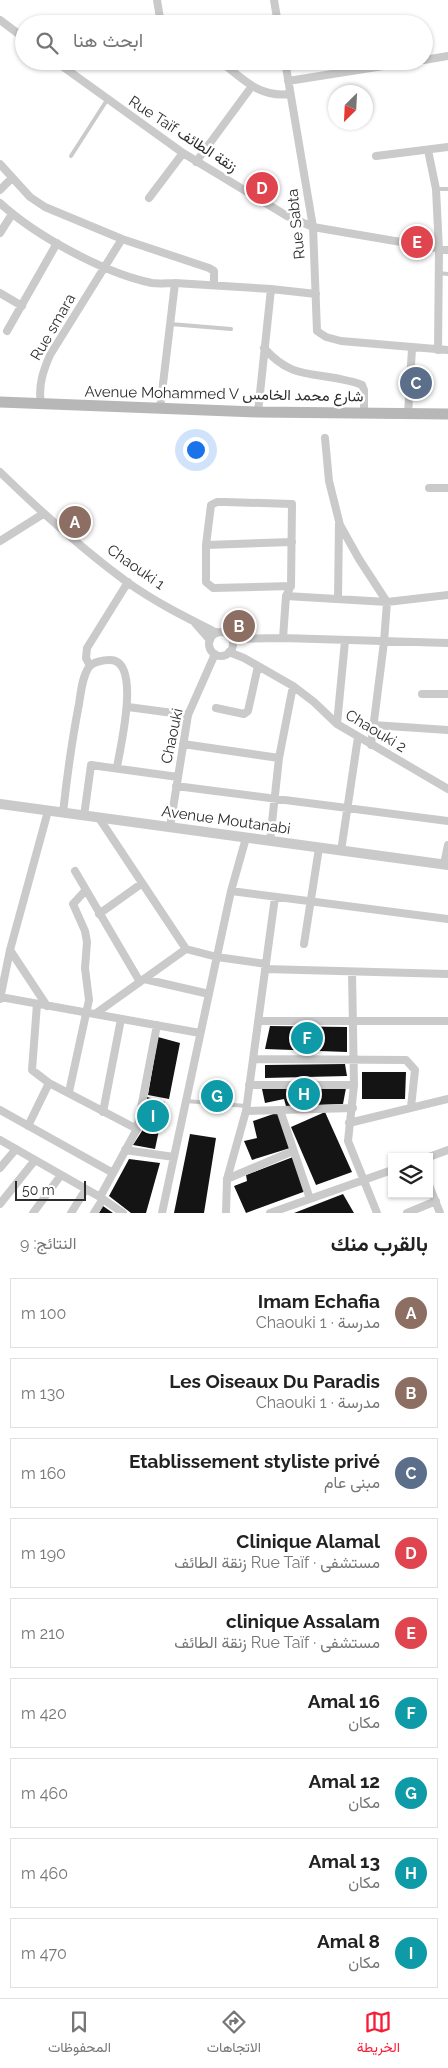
<!DOCTYPE html>
<html lang="ar">
<meta charset="utf-8">
<style>
body{margin:0;font-family:Raleway,Vazirmatn,sans-serif;background:#f2f2f2;color:#222;direction:rtl}
.controls{position:absolute;right:15px;bottom:15px;display:grid;overflow:hidden;border-radius:0px;box-shadow:0 1px 4px #0004}
.controls button{width:45px;height:45px;display:grid;place-items:center;padding:0;border:0;border-bottom:1px solid #e0e0e0;background:#fff;color:#222;font:25px sans-serif}
.compass{position:absolute;left:328px;top:85px;width:45px;height:45px;border-radius:50%;background:#fff;box-shadow:0 1px 4px #0004;rotate:204deg}
.scale{position:absolute;left:15px;bottom:12px;width:71px;box-sizing:border-box;padding-left:5px;border:2px solid #2d2d2d;border-top:0;font-size:14px;line-height:18px;white-space:nowrap;color:#2d2d2d;-webkit-text-stroke:4px #fff;paint-order:stroke}
.you{position:absolute;left:195px;top:449px;width:18px;height:18px;margin:-12px;border:4px solid #fff;border-radius:50%;background:#1a73e8;box-shadow:0 0 0 8px #1a73e833}
.badge{display:grid;place-items:center;width:32px;height:32px;border-radius:50%;background:#f61d36;color:#fff;font-size:16px;font-weight:700}
.pin{position:absolute;translate:-50% -50%;border:2px solid #fff;box-shadow:0 1px 5px #0006}
.list{margin:0;padding:0;list-style:none}
h2{display:flex;justify-content:space-between;align-items:center;height:65px;margin:0;padding:0 20px;font-size:21px}
h2 small{font-size:16px;font-weight:400;color:#767676}
.list li{display:grid;grid-template-columns:32px 1fr auto;gap:15px;align-items:center;box-sizing:border-box;height:70px;margin:0 10px 10px;padding:0 10px;border:1px solid #e0e0e0;border-radius:0px}
.list b{display:block;font-size:19px;white-space:nowrap}
.list p{margin:0;font-size:16px;white-space:nowrap;color:#767676}
.list em{font-size:16px;font-style:normal;color:#767676}
.icon{flex:none;width:28px;height:28px;fill:none;stroke:currentColor;stroke-width:2;stroke-linecap:round;stroke-linejoin:round}
.map{position:relative;flex:none;width:448px;height:1213px;overflow:hidden;direction:ltr}
.search{position:absolute;background:#fff;box-shadow:0 1px 4px #0004;left:15px;right:15px;top:15px;height:55px;display:flex;align-items:center;gap:12px;box-sizing:border-box;padding:0 18px;border-radius:28px;color:#767676;font-size:19px}
.sheet{height:785px;background:#fff}
nav{display:flex;justify-content:space-around;align-items:center;box-sizing:border-box;height:70px;border-top:1px solid #e0e0e0;background:#fff;font-size:14px;color:#767676}
nav a{display:grid;justify-items:center;gap:2px}
nav .on{color:#f61d36}
.map>svg:first-child{display:block}
.building{fill:#141414}
.lines{fill:none;stroke-linecap:round;stroke-linejoin:round}
.service{stroke:#cacaca;stroke-width:4}
.minor{stroke:#cacaca;stroke-width:8}
.tertiary{stroke:#cacaca;stroke-width:10}
.secondary{stroke:#b7b7b7;stroke-width:11}
.labels{text-anchor:middle;stroke-width:5;stroke-linejoin:round;paint-order:stroke}
.street-label{font-size:15px;fill:#2d2d2d;stroke:#fff}
</style>
<div class="map">
<svg width="448" height="1213" viewBox="0 0 448 1213">
<rect width="100%" height="100%" fill="#fff"/>
<path class="building" d="M 270,1026 L 347,1027 L 347,1052 L 265,1049 Z
M 158,1037 L 180,1043 L 169,1099 L 148,1095 Z
M 345,1064 L 347,1076 L 265,1078 L 265,1065 Z
M 362,1072 L 406,1072 L 405,1099 L 362,1099 Z
M 346,1088 L 343,1104 L 286,1106 L 284,1099 L 265,1103 L 262,1089 Z
M 203,1090 L 233,1093 L 230,1103 L 202,1100 Z
M 147,1097 L 165,1102 L 155,1149 L 133,1145 L 142,1131 Z
M 279,1112 L 290,1148 L 252,1160 L 244,1141 L 257,1138 L 253,1121 Z
M 325,1112 L 352,1172 L 316,1185 L 291,1127 Z
M 190,1134 L 216,1138 L 204,1213 L 174,1213 Z
M 293,1157 L 306,1191 L 246,1213 L 234,1186 L 247,1181 L 246,1175 Z
M 129,1159 L 160,1163 L 146,1213 L 131,1213 L 109,1196 Z
M 343,1194 L 354,1213 L 294,1213 Z
M 103,1206 L 113,1213 L 99,1213 Z"/>
<g class="lines">
<path class="service" d="M 71,156 L 107,100
M 436,189 L 448,189
M 438,273 L 448,274
M 170,324 L 231,329
M 186,1101 L 246,1106"/>
<path class="minor" d="M 157,0 L 161,24
M 274,0 L 278,24
M 0,20 L 24,38
M 424,60 L 448,56
M 55,61 L 183,153 L 287,216 L 313,227 L 448,250
M 220,61 C 243,79 259,98 290,94
M 285,61 L 313,227 L 317,331 L 326,337 L 341,341 L 448,350
M 288,81 L 415,61
M 428,150 L 436,189 L 439,250 L 438,350
M 376,156 L 448,147
M 196,162 L 252,86
M 0,164 L 30,197 L 45,207 L 122,239 L 209,268 L 214,271 L 214,285
M 0,190 L 12,178
M 149,198 L 183,153
M 0,203 C 36,236 104,273 152,283 C 159,284 167,283 175,283 L 160,409
M 0,233 L 12,214
M 175,283 L 271,289 L 316,294
M 0,293 L 22,306
M 7,331 L 57,243
M 264,348 C 287,374 303,373 335,378 C 344,380 353,381 362,385 L 364,390 L 364,413
M 41,404 C 38,386 43,371 50,355 L 122,239
M 258,412 L 271,289
M 408,414 L 412,349
M 325,438 L 329,481 L 340,525 L 359,559 L 387,602 L 384,642 L 371,745
M 0,472 C 40,511 82,549 127,582 C 155,602 187,618 217,633
M 429,488 L 448,488
M 0,541 L 43,514
M 206,545 L 292,542
M 286,596 L 387,602 L 448,595
M 338,599 L 339,523
M 195,623 L 210,640
M209 644a12 12 0 1 1 24 0a12 12 0 1 1-24 0Z
M 230,637 L 232,639 L 283,638 L 448,643
M 283,638 L 286,596 L 291,586 L 292,504 L 225,502 L 217,502 L 211,505 L 206,545 L 206,582 L 213,588 L 291,586
M 229,652 L 244,658 L 293,686 L 314,702 L 337,724 L 448,789
M 90,666 L 86,658 L 87,648 L 128,582
M 422,694 L 448,694
M 128,707 L 188,715
M 216,708 L 244,714 L 248,711 L 258,666
M 337,724 L 345,641
M 373,725 L 448,730
M 183,744 L 279,758
M 176,786 L 448,821
M 63,813 C 67,776 72,740 79,704 C 81,692 82,677 89,667 C 93,662 103,660 110,660 C 142,660 120,748 117,767
M 84,816 L 91,765 L 178,777
M 99,818 L 186,949 L 217,957 L 266,964
M 170,827 L 188,715 L 215,654
M 270,841 L 279,758 L 293,686
M 341,851 L 358,737
M 444,864 L 448,845
M 75,871 L 140,982
M 231,891 L 448,919
M 99,914 L 141,884
M 304,944 L 319,848
M 10,950 L 47,1006
M 265,969 L 448,974
M 352,972 L 354,1085 L 348,1141 L 377,1213
M 144,979 L 209,994
M 0,997 L 200,1033
M 0,999 L 10,950 L 48,811
M 37,1004 L 32,1070 L 49,1083 L 137,1129
M 95,1014 L 186,949
M 258,1021 L 448,1021
M 253,1059 L 406,1060 L 415,1070 L 411,1107
M 249,1085 L 354,1085
M 69,1092 L 89,1000 L 85,968 L 87,942 L 85,931 L 73,904 L 85,891
M 0,1110 L 113,1173
M 280,1110 L 310,1199
M 246,1111 L 353,1108
M 103,1112 L 121,1019
M 349,1123 L 448,1099
M 28,1126 L 49,1083
M 0,1140 L 100,1197 L 123,1213
M 125,1150 L 174,1157
M 429,1157 L 448,1150
M 0,1168 L 16,1149
M 227,1179 L 293,1151
M 429,1185 L 440,1213
M 100,1197 L 137,1129 L 157,1025
M 0,1204 L 35,1160
M 33,1213 L 61,1175
M 71,1213 L 86,1189
M 94,1213 L 103,1199
M 162,1213 L 231,891 L 246,838
M 226,1213 L 227,1179 L 246,1111 L 275,897
M 270,1213 L 392,1170
M 407,1213 L 436,1201"/>
<path class="tertiary" d="M 0,804 L 448,865"/>
<path class="secondary" d="M 0,402 L 258,412 L 448,414"/>
</g>
<g class="labels">
<g class="street-label">
<text transform="translate(183 134) rotate(33)" y="5">Rue Taïf زنقة الطائف</text>
<text transform="translate(296 224) rotate(-96)" y="5">Rue Sabta</text>
<text transform="translate(53 327) rotate(-60)" y="5">Rue smara</text>
<text transform="translate(224 394) rotate(1)" y="5">Avenue Mohammed V شارع محمد الخامس</text>
<text transform="translate(136 567) rotate(35)" y="5">Chaouki 1</text>
<text transform="translate(376 731) rotate(31)" y="5">Chaouki 2</text>
<text transform="translate(172 736) rotate(-78)" y="5">Chaouki</text>
<text transform="translate(226 820) rotate(8)" y="5">Avenue Moutanabi</text>
</g>
</g>
</svg>
<div class="controls">
<button><svg class="icon" aria-label="layers" viewBox="0 0 24 24"><path d="M12 4l9 5-9 5-9-5zM3 14l9 5 9-5"/></svg></button>
</div>
<svg class="compass" viewBox="-18 -18 36 36"><path d="M0-13l5 13h-10z" fill="#e53935"/><path d="M0 13l5-13h-10z" fill="#767676"/></svg>
<div class="scale">50 m</div>
<div class="you"></div>
<div class="pin badge" style="left:75px;top:522px;background:#8d6e63">A</div>
<div class="pin badge" style="left:239px;top:626px;background:#8d6e63">B</div>
<div class="pin badge" style="left:416px;top:383px;background:#5c6f8a">C</div>
<div class="pin badge" style="left:262px;top:188px;background:#e0444e">D</div>
<div class="pin badge" style="left:417px;top:242px;background:#e0444e">E</div>
<div class="pin badge" style="left:307px;top:1038px;background:#0f9aa8">F</div>
<div class="pin badge" style="left:217px;top:1096px;background:#0f9aa8">G</div>
<div class="pin badge" style="left:304px;top:1094px;background:#0f9aa8">H</div>
<div class="pin badge" style="left:153px;top:1116px;background:#0f9aa8">I</div>
<div class="search"><svg class="icon" aria-label="search" viewBox="0 0 24 24"><circle cx="10" cy="10" r="6"/><path d="M15 15l6 6"/></svg>ابحث هنا</div>
</div>
<section class="sheet">
<h2>بالقرب منك<small>النتائج: 9</small></h2>
<ul class="list">
<li><span class="badge" style="background:#8d6e63">A</span><div><b>Imam Echafia</b><p>مدرسة · Chaouki 1</p></div><em>100 m</em></li>
<li><span class="badge" style="background:#8d6e63">B</span><div><b>Les Oiseaux Du Paradis</b><p>مدرسة · Chaouki 1</p></div><em>130 m</em></li>
<li><span class="badge" style="background:#5c6f8a">C</span><div><b>Etablissement styliste privé</b><p>مبنى عام</p></div><em>160 m</em></li>
<li><span class="badge" style="background:#e0444e">D</span><div><b>Clinique Alamal</b><p>مستشفى · Rue Taïf زنقة الطائف</p></div><em>190 m</em></li>
<li><span class="badge" style="background:#e0444e">E</span><div><b>clinique Assalam</b><p>مستشفى · Rue Taïf زنقة الطائف</p></div><em>210 m</em></li>
<li><span class="badge" style="background:#0f9aa8">F</span><div><b>Amal 16</b><p>مكان</p></div><em>420 m</em></li>
<li><span class="badge" style="background:#0f9aa8">G</span><div><b>Amal 12</b><p>مكان</p></div><em>460 m</em></li>
<li><span class="badge" style="background:#0f9aa8">H</span><div><b>Amal 13</b><p>مكان</p></div><em>460 m</em></li>
<li><span class="badge" style="background:#0f9aa8">I</span><div><b>Amal 8</b><p>مكان</p></div><em>470 m</em></li>
</ul>
</section>
<nav>
<a class="on"><svg class="icon" aria-label="map" viewBox="0 0 24 24"><path d="M3 6l6-2 6 2 6-2v14l-6 2-6-2-6 2zM9 4v14M15 6v14"/></svg>الخريطة</a>
<a><svg class="icon" aria-label="directions" viewBox="0 0 24 24"><path d="M12 3l9 9-9 9-9-9zM9 14v-3h6M13 9l2 2-2 2"/></svg>الاتجاهات</a>
<a><svg class="icon" aria-label="saved" viewBox="0 0 24 24"><path d="M7 4h10v16l-5-4-5 4z"/></svg>المحفوظات</a>
</nav>
